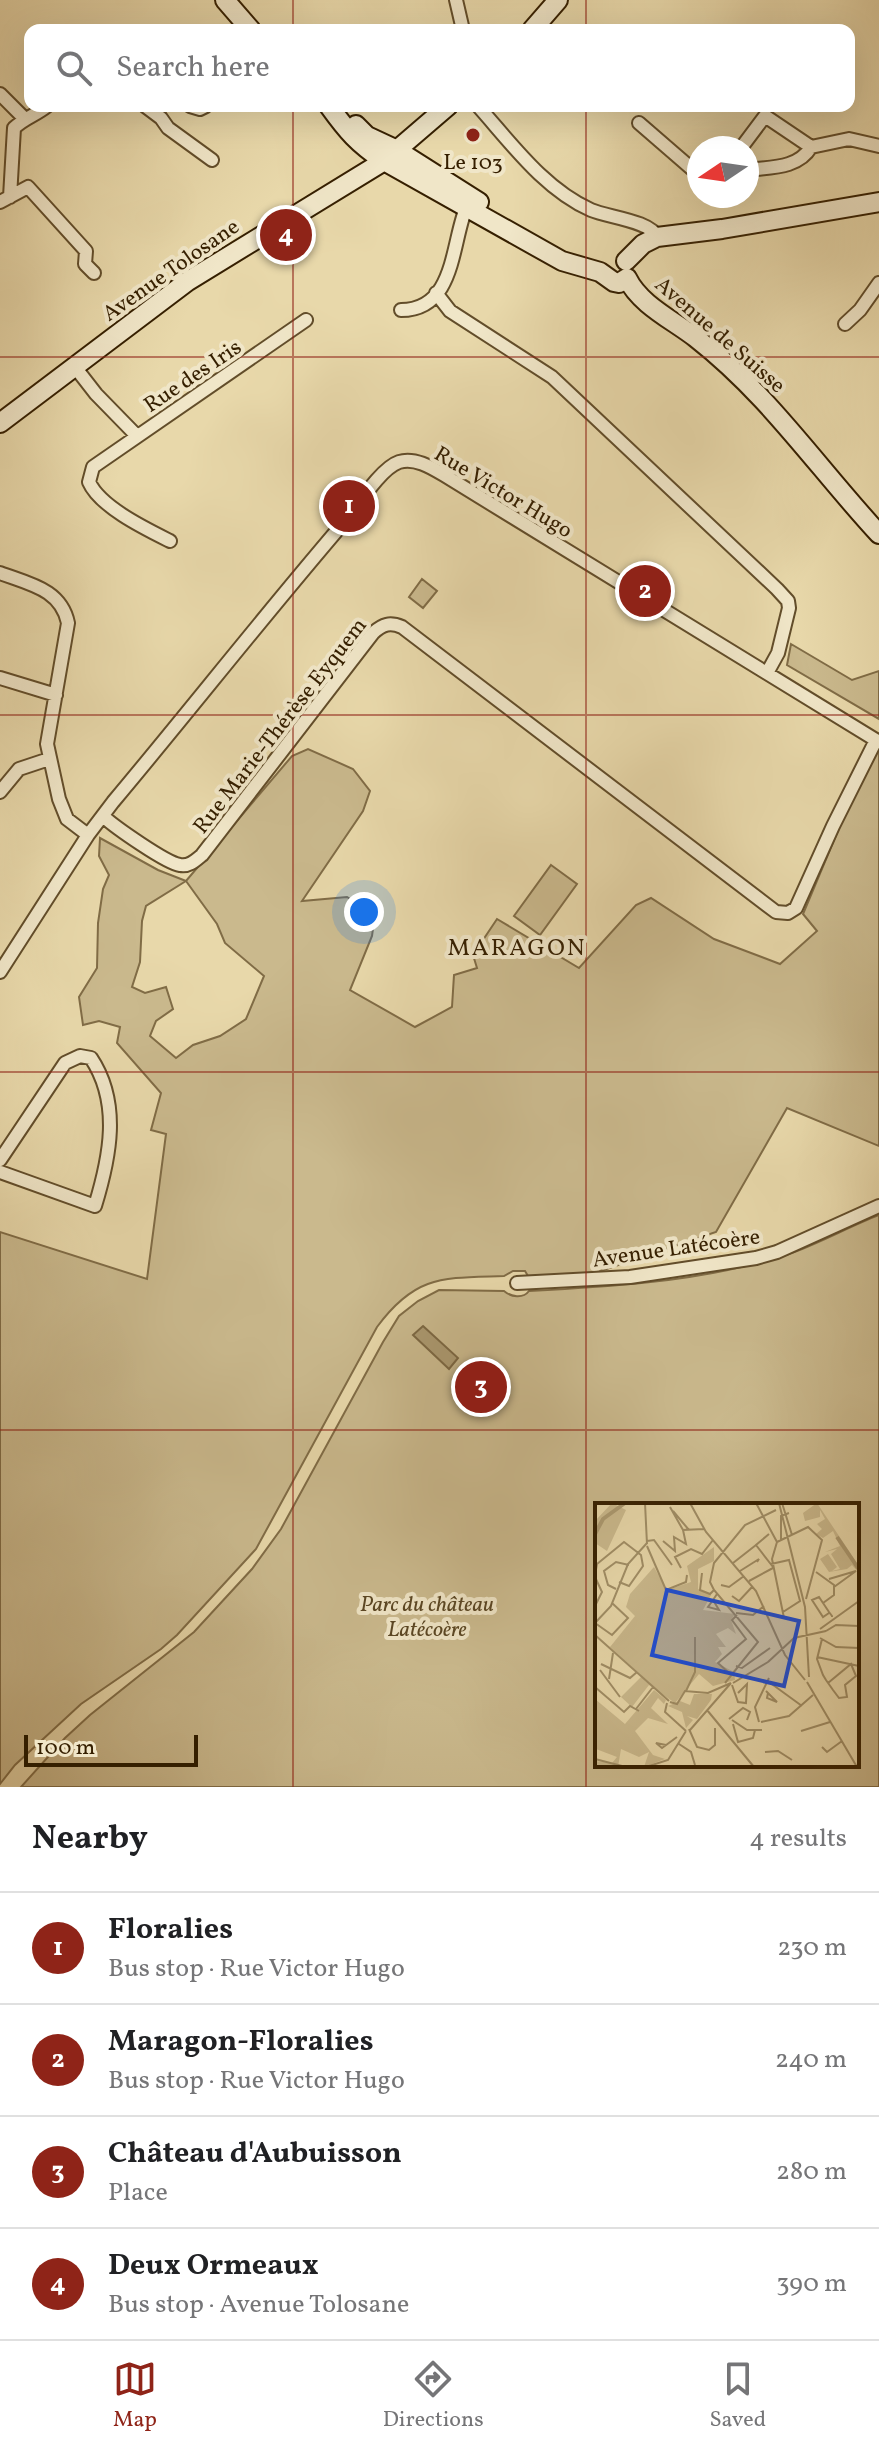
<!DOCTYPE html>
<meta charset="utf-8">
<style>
body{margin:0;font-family:Vollkorn,serif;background:#f2f2f2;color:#202124}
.compass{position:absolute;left:687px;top:136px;width:72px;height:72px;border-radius:50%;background:#fff;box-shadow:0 8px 32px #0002;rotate:257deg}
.scale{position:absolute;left:24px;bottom:20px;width:174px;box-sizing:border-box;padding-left:8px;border:4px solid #351f00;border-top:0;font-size:22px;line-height:28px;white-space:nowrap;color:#351f00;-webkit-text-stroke:6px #f0e6c8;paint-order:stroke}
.you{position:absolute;left:364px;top:912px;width:28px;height:28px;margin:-20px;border:6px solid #fff;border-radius:50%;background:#1a73e8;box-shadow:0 0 0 12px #1a73e833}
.badge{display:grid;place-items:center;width:52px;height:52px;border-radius:50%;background:#8f2418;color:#fff;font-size:26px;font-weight:700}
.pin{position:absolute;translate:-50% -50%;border:4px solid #fff;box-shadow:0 2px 8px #0006}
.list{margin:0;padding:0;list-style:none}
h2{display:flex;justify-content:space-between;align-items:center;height:104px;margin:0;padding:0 32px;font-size:34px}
h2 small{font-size:26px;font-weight:400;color:#757577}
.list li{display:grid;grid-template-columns:52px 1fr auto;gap:24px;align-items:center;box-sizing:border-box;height:112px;padding:0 32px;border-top:2px solid #e0e0e0}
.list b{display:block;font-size:30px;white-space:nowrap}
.list p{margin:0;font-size:26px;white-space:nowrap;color:#757577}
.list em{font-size:26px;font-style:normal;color:#757577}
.icon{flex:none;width:44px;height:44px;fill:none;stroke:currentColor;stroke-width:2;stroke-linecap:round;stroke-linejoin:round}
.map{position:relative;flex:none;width:879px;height:1787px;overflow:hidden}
.search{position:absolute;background:#fff;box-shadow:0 8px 32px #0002;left:24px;right:24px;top:24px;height:88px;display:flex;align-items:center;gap:20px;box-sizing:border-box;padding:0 28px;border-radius:16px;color:#757577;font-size:30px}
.sheet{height:552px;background:#fff}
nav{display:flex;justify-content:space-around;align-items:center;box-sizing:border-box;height:112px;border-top:2px solid #e0e0e0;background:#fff;font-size:22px;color:#757577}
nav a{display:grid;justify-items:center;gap:4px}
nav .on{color:#8f2418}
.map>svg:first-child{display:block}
.green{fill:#cab98d;stroke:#806c46;stroke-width:2;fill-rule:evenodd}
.water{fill:#ab9970;stroke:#7c6843;stroke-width:2}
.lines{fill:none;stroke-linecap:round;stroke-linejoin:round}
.street-casing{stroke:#624d2a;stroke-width:16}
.secondary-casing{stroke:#351f00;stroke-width:22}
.street{stroke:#f0e6c8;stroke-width:12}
.secondary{stroke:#f0e6c8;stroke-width:18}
.grid{fill:none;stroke:#8f2418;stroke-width:2;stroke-opacity:0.55}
.poi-dot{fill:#8f2418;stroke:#f0e6c8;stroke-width:3}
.labels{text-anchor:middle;stroke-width:8;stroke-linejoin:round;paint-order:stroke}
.poi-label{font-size:22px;fill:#351f00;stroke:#f0e6c8}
.street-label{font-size:22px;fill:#351f00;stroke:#f0e6c8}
.park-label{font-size:22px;font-style:italic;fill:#5a4623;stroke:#f0e6c8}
.neighbourhood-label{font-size:24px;letter-spacing:2px;fill:#351f00;stroke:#f0e6c8}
.inset-river{fill:none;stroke:#ab9970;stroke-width:4}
.inset-road{fill:none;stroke:#a08e66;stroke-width:2}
.view{fill:#1d4ed8;fill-opacity:0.15;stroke:#1d4ed8;stroke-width:4}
.inset-edge{fill:none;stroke:#351f00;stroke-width:4}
</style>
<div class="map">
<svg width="879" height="1787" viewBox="0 0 879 1787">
<rect width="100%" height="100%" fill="#e8d8aa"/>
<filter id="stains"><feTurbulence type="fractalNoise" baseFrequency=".0025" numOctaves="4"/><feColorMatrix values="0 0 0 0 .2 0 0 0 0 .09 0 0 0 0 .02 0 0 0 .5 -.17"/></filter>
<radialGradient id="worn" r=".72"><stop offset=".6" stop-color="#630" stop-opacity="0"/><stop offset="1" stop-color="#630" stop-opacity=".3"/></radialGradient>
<path class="green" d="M 422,579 L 437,591 L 423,608 L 409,597 Z
M 791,644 L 852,680 L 879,671 L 879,719 L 787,665 Z
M 879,733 L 879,1146 L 787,1108 L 716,1232 L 589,1275 L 528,1276 L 525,1271 L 513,1271 L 504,1276 C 444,1278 416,1274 377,1327 L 256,1549 L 177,1635 L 161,1649 L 81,1704 L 15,1765 L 0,1784 L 0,1232 L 147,1279 L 166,1134 L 151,1130 L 161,1093 L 117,1043 L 120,1027 L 99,1021 L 83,1025 L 79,997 L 97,968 L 98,923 L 103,889 L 109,875 L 99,856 L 100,838 L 158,870 L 186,881 L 292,756 L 308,749 L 353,769 L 370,791 L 363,811 L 302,901 L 347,897 L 375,914 L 372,936 L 350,990 L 415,1027 L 452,1007 L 454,975 L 477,968 L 473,955 L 497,919 L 579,968 L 636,905 L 651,898 L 714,939 L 780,964 L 817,931 L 803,914 ZM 186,881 L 217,924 L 225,943 L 264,976 L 246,1019 L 220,1036 L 193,1045 L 176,1058 L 150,1036 L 156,1021 L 173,1009 L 166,987 L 145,993 L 132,987 L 140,962 L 142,921 L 146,906 Z
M 551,865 L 577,884 L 540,935 L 514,916 Z
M 879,1215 L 879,1787 L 21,1787 L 65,1738 L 90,1715 L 194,1632 L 252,1569 L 281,1529 L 383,1342 L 399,1316 L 418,1301 L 439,1290 L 504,1291 C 511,1297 523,1299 529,1291 C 608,1287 689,1282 766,1261 C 806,1251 841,1230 879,1215 ZM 597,1505 L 857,1505 L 857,1765 L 597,1765 Z"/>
<path class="water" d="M 423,1326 L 458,1358 L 449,1369 L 413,1335 Z"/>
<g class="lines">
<g class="street-casing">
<path id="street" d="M 456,0 L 463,30
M 0,94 L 24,118
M 145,106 L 161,118 L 168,128 L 212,160
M 190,106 L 200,109 L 206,106
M 478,106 C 511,143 544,189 591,210 C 607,217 651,221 657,237
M 639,123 L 699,175
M 741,148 L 765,116 L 811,147 L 849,139 L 879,146
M 747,170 C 770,167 798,169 811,147
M 10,197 L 14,128 C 24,118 36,115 47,106
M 0,202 L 28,187 L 86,251 L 85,264 L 94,273
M 436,293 L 450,311 L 552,377 L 777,589 L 788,601 L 789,608 L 778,653 L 767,673
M 401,310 C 457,310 451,239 468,203
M 845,324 L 860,310 L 879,283
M 75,367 L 96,394 L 137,436
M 170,541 C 146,529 100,507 89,482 L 93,467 L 306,320
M 0,573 C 29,584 61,589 68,623 L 47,744 L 59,799 L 67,819 L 88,835
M 0,678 L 56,695
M 0,792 L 19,769 L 49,759
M 104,817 C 115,827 166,863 180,865 C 189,867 196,860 202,855 L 373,633 C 383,624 390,622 402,627 L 776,912 L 788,913 L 796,908 L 833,826 L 876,740
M 0,972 L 88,835 L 113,802 C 191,709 266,613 346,520 C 358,505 381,468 399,462 C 414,457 431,467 444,475 L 879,742
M 0,1160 L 65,1063 L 80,1056 L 91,1058 C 121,1103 110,1157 95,1206 L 0,1172
M 517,1283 L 630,1277 L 756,1258 L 777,1252 L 879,1206"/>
</g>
<g class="secondary-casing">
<path id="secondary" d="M 225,0 L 251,30
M 532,30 L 558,0
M 329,106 C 347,131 358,144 384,161 L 562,261 L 600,272 L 614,282 L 619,283 L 627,278
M 356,125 L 367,136 L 397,150 L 479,202
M 626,261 L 643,244 L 657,237 L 722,229 L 879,202
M 627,278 C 640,305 673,320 696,338 C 769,395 817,467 879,534
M 0,423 L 188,281 L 384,161 L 448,106"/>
</g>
<use href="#street" class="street"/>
<use href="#secondary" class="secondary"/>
</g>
<path class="grid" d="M 293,0 L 293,30M 586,0 L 586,30M 293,106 L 293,1787M 586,106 L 586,1787M 0,357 L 879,357M 0,715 L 879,715M 0,1072 L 879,1072M 0,1430 L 879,1430"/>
<circle class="poi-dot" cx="473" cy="135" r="8"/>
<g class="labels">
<g class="poi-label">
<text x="473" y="169">Le 103</text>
</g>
<g class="street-label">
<text transform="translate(170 269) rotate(-35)" y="8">Avenue Tolosane</text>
<text transform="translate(721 334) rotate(41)" y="8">Avenue de Suisse</text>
<text transform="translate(192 375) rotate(-34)" y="8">Rue des Iris</text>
<text transform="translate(504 491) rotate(31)" y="8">Rue Victor Hugo</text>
<text transform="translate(279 725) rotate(-52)" y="8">Rue Marie-Thérèse Eyquem</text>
<text transform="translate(676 1247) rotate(-8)" y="8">Avenue Latécoère</text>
</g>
<g class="park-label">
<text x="427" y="1611">Parc du château<tspan x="427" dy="25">Latécoère</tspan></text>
</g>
<g class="neighbourhood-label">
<text x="517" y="955">MARAGON</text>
</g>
</g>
<g transform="translate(595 1503)">
<rect width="264" height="264" fill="#e8d8aa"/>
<path d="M 17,0 L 31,7 L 12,48 L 0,40 L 0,18 ZM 222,0 L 264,63 L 264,70 L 257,62 L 252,66 L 234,69 L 225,56 L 233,51 L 242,64 L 237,68 L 245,66 L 236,51 L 242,46 L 230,49 L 245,43 L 238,28 L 228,35 L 221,31 L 227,26 L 222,21 L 230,16 L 225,7 L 225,14 L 210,18 L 208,10 ZM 119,44 L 119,58 L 103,66 L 103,86 L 116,92 L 108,107 L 140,111 L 136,117 L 141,131 L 133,125 L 121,131 L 131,144 L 123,144 L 127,151 L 120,159 L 139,169 L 140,177 L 118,183 L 104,171 L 80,200 L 54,182 L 37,204 L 26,194 L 47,173 L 15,144 L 40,113 L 31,104 L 35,91 L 59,64 L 75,93 L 72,87 L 96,79 L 92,63 ZM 59,187 L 71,197 L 69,201 L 63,195 L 56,205 L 73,221 L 53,215 L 40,228 L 58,252 L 70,256 L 49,264 L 54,249 L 44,254 L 26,246 L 23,264 L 0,264 L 0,258 L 17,260 L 22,254 L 1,246 L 0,196 L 30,221 ZM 99,191 L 117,191 L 116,197 L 102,216 L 92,213 L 98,217 L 91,225 L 87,209 L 73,203 L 85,198 L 95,202 Z" fill="#cab98d"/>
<path class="inset-river" d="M 0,31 L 8,16 L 30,0M 242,34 L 263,65"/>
<path class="inset-road" d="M 50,0 L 52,41M 95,0 L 111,29 L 161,88 L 190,152 L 210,177M 161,0 L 182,39M 184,0 L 210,104 L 214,174M 187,0 L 197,32M 75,4 L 88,27M 78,8 L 94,27M 174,31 L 161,42 L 178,64M 186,37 L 186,13 L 194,10M 52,38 L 59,37 L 77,62M 68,38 L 80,48 L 79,34 L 91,41 L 88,27 L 109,26M 182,39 L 213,24 L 227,37 L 211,96M 182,39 L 177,56 L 189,115M 52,43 L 71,87 L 91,79 L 92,72M 138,60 L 161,42M 176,61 L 194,57 L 201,83 L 205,98 L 188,109M 86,65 L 80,54 L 96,46 L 107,51 L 118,37M 145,68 L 164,56 L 162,59M 221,69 L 239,82 L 239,92 L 228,100M 107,70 L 105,87 L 115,91 L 119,87M 0,72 L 2,61 L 29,39 L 46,52 L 48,63 L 34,83 L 24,79M 0,74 L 7,89 L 0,103M 234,76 L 261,68 L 239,84M 154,78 L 178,65M 126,82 L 134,84 L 149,73M 21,86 L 13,82 L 9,68 L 21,59 L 34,62M 137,93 L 144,98 L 157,84M 118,97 L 124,107 L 113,104 L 118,97 L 122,91M 141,110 L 158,112 L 169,103M 234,110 L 228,114 L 217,97 L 224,94 L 234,109 L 237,113 L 237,114M 0,120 L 16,103 L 33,61 L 52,40M 0,120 L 17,132 L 33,115 L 17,100M 225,126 L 264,98M 231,128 L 241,122 L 264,123M 0,132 L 74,198M 225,135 L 241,144 L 264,145M 227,136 L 222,156 L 228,172 L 231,177 L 238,187 L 244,195 L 252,194 L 250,182 L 261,173 L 256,161 L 233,180M 222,154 L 264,163M 173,159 L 199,135 L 231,128M 6,161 L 35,175 L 42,169M 141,163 L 147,165 L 175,145M 5,167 L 25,194M 134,170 L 123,160 L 151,136 L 137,117 L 142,112M 14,176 L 18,150M 174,179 L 207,203M 212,179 L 262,264M 130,180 L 163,139 L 119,87 L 115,79 L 119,60 L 150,22 L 181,7M 138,180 L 173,159M 137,182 L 143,199 L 151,200 L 152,181 L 143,190M 0,184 L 29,209 L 35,203 L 44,208M 91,188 L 100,169 L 100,134M 171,188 L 182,199 L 172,195 L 173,190M 75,199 L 82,201 L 90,188 L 113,190 L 136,180M 72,200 L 70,209 L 91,228M 41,206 L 58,184M 112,207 L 159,264M 134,216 L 148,205 L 155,209 L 152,217M 137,217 L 152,227 L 167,227M 164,219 L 160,204 L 174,175M 166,219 L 194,213 L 218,192M 138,221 L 143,239 L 158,235 L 160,227M 94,226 L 102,244 L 114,247 L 120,242 L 120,225M 95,227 L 136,180M 206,228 L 235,219M 84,241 L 96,249 L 100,262M 71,242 L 61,240 L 67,245 L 82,234M 227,244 L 232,249 L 247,238M 170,249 L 183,248 L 197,257M 0,256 L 27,263M 54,263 L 73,257 L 91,228M 26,264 L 56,264"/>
<path class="view" d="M 72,87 L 204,118 L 189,183 L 57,152 Z"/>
<rect width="264" height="264" class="inset-edge"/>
</g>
<rect width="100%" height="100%" filter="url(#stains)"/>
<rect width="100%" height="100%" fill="url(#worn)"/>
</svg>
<svg class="compass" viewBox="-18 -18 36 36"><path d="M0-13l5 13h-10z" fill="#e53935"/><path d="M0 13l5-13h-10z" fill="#757577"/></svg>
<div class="scale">100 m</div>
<div class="you"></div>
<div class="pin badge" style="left:349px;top:506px">1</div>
<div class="pin badge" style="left:645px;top:591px">2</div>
<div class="pin badge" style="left:481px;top:1387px">3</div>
<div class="pin badge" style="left:286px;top:235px">4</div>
<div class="search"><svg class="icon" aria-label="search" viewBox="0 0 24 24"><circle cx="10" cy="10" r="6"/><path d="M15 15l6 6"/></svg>Search here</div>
</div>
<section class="sheet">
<h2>Nearby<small>4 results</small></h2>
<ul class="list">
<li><span class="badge">1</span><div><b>Floralies</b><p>Bus stop · Rue Victor Hugo</p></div><em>230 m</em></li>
<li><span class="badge">2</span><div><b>Maragon-Floralies</b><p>Bus stop · Rue Victor Hugo</p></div><em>240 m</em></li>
<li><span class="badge">3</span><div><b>Château d'Aubuisson</b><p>Place</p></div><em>280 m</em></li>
<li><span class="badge">4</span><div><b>Deux Ormeaux</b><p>Bus stop · Avenue Tolosane</p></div><em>390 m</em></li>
</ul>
</section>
<nav>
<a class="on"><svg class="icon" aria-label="map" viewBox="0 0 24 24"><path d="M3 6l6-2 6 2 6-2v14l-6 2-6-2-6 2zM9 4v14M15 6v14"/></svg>Map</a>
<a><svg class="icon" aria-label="directions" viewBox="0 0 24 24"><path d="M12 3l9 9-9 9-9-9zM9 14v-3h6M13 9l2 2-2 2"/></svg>Directions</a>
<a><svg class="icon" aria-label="saved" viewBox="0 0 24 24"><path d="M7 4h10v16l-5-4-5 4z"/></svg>Saved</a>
</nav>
